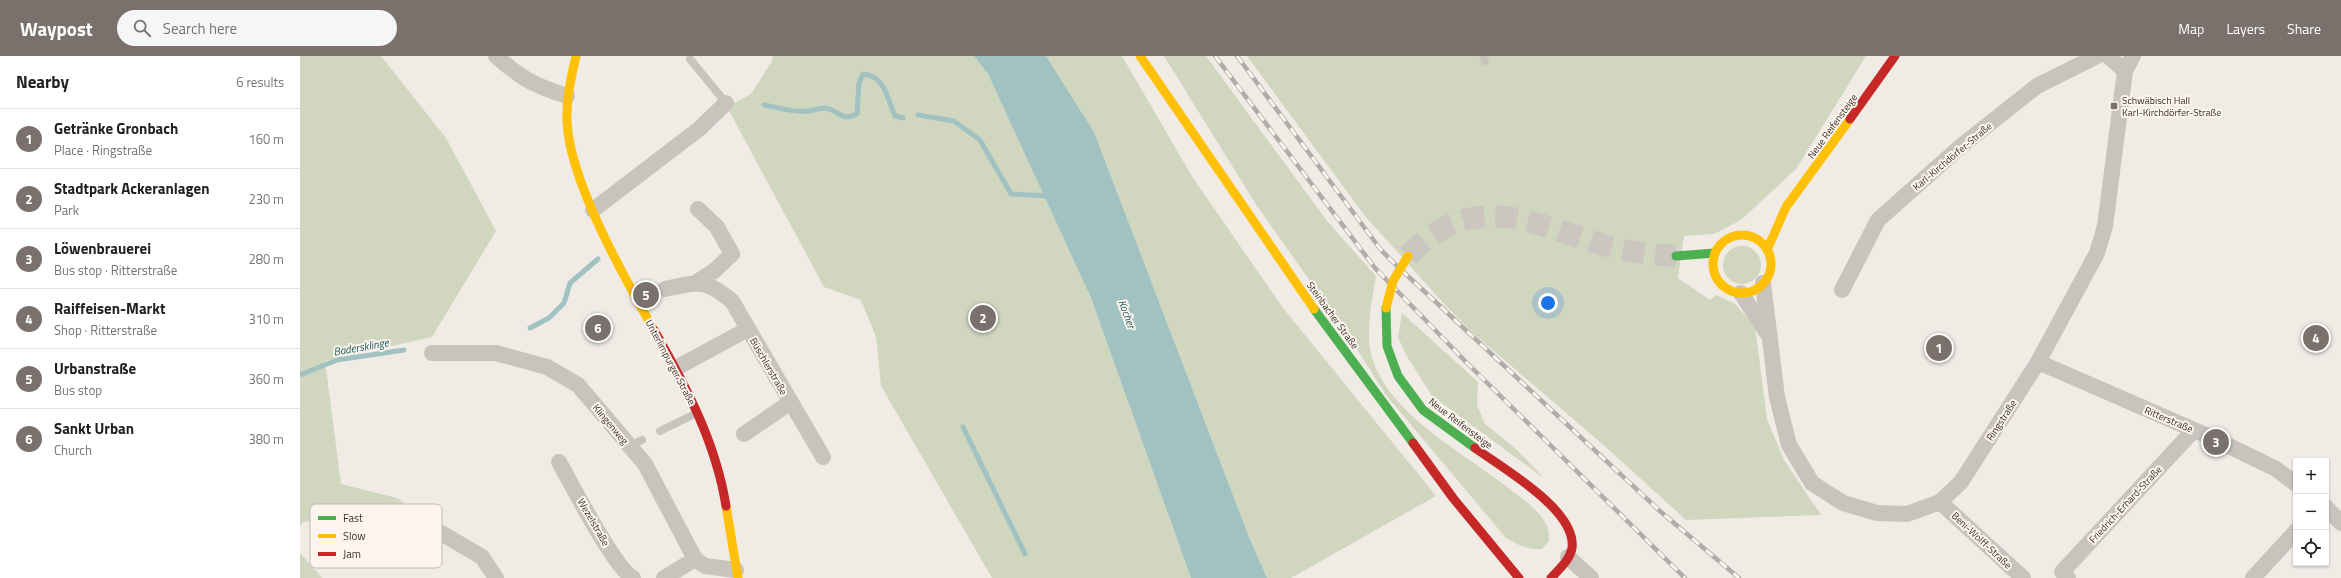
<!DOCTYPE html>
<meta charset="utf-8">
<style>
body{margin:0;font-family:"Titillium Web",sans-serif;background:#f6f6f6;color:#202124}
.controls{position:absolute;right:12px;bottom:12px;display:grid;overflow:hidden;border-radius:0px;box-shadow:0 1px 3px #0004}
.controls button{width:36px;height:36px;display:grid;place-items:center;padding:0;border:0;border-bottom:1px solid #e0e0e0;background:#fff;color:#202124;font:20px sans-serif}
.you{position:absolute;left:1248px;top:247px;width:14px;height:14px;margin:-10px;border:3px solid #fff;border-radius:50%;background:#1a73e8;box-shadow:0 0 0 6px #1a73e833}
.badge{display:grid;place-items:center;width:26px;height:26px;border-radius:50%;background:#7a716c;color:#fff;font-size:13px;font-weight:700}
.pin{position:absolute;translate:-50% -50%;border:2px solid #fff;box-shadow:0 1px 4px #0006}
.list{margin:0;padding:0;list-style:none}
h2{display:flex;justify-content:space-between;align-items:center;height:52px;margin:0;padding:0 16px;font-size:17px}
h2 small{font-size:13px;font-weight:400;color:#757577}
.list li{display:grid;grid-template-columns:26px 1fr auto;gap:12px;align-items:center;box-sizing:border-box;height:60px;padding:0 16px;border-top:1px solid #e0e0e0}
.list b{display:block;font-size:15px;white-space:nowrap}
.list p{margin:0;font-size:13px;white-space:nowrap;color:#757577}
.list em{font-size:13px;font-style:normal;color:#757577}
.icon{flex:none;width:22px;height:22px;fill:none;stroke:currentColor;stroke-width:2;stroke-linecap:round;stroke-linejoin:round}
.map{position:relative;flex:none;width:2041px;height:522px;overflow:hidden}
header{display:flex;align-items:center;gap:24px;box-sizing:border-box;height:56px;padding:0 20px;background:#7a716c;color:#fff}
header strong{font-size:19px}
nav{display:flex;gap:22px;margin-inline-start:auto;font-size:14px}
.search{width:280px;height:36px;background:#f6f6f6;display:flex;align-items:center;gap:10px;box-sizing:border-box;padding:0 14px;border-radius:22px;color:#757577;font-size:15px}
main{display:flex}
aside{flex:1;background:#fff}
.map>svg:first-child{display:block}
.green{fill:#d1d6bf}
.water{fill:#a1c2c1}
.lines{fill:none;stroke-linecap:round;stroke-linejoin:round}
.stream{stroke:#a1c2c1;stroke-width:5}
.secondary-tunnel{stroke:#ccc6c0;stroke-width:22;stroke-dasharray:22 11;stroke-linecap:butt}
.lane{stroke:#c9c3be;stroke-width:8}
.street{stroke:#c9c3be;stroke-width:16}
.fast{stroke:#4caf50;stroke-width:9}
.slow{stroke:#ffc107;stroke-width:9}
.jam{stroke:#c62828;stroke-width:9}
.rail-casing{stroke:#b1aca8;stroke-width:4.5}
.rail{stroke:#fbf5ee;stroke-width:3;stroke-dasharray:9;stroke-linecap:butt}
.slow-bridge{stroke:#ffc107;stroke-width:9}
.poi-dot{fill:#7a716c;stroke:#fbf5ee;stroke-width:1.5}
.labels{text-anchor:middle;stroke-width:4;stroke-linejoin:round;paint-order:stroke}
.poi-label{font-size:10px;fill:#3b302b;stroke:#fbf5ee;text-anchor:start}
.street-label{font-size:10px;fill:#3b302b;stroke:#fbf5ee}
.water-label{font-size:11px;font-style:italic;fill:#1f5a5e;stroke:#fbf5ee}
.key{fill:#fbf5ee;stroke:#c1bab4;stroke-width:1}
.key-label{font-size:11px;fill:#3b302b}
</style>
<header>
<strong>Waypost</strong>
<div class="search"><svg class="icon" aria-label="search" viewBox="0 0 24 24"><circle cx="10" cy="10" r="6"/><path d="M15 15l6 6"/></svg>Search here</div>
<nav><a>Map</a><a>Layers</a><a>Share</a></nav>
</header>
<main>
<aside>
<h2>Nearby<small>6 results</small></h2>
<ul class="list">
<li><span class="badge">1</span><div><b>Getränke Gronbach</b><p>Place · Ringstraße</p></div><em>160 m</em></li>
<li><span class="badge">2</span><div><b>Stadtpark Ackeranlagen</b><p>Park</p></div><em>230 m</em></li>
<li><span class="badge">3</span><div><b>Löwenbrauerei</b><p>Bus stop · Ritterstraße</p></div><em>280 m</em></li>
<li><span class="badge">4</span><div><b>Raiffeisen-Markt</b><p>Shop · Ritterstraße</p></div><em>310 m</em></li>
<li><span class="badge">5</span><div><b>Urbanstraße</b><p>Bus stop</p></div><em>360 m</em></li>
<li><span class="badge">6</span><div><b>Sankt Urban</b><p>Church</p></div><em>380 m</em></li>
</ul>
</aside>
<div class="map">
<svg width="2041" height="522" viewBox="0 0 2041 522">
<rect width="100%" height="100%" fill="#f0ebe5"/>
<path class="green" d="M 0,0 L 81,0 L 146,82 L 196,175 L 132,281 L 25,305 L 41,428 L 97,442 L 143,474 L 69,456 L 3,466 L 0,470 Z
M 473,0 L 674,0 L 688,18 L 791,242 L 891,522 L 692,522 L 581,330 L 576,281 L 561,244 L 524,231 L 427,51 L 451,38 L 472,5 Z
M 746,0 L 822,0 L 893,122 L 983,252 L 1136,440 L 991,522 L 967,522 L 949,481 L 794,76 Z
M 864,0 L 906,0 L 1027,165 L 1076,220 C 1072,244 1065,278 1072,302 C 1091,361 1165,397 1211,434 C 1224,444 1240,455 1247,470 C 1249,474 1249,481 1249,485 L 1242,493 C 1228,494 1218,489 1206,482 L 1086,339 L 1046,276 L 957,150 Z
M 947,0 L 1566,0 L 1496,113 L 1441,164 L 1414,178 L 1384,180 L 1378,222 L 1410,244 L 1416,239 L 1435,248 L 1455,270 L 1467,363 L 1484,404 L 1521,459 L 1386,464 L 1308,393 L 1173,277 L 1145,249 L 1065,160 Z
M1423 209a19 19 0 1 1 38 0a19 19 0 1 1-38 0Z
M 1102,257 L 1178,326 L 1177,349 L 1185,368 L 1217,394 L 1245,423 L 1132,340 L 1106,299 L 1098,281 Z
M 0,497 L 22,522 L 0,522 Z"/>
<path class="water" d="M 674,0 L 746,0 L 794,76 L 949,481 L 967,522 L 891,522 L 791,242 L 688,18 Z"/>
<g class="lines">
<path class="stream" d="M 464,49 C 477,51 494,57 507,55 C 515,55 521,50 529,53 C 540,57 543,65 557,58 L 559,27 L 563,18 C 585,20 587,42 595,60 L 603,62
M 618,59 L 654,65 L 680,84 L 711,138 L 749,140
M 230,272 L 249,262 L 264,247 L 270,227 L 298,203
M 0,319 L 37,304 L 104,294
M 663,371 L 725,498"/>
<path class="secondary-tunnel" d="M 1108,200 C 1179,127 1238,173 1319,193 C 1338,197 1356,199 1376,200"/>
<path class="lane" d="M 1183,0 L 1185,5
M 390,3 L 426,47
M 360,375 L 397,357
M 330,390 L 342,384"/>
<path class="street" d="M 196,0 C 222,23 233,29 267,40
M 1808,0 L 1825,15
M 293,154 L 399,73 L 426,47
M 397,226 L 414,215 L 432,198 L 417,171 L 398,153
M 1463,227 L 1477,341 L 1489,389 L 1512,427 L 1543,447 L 1577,457 L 1607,458 L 1640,446 L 1661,426 L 1738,306 L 1797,197 L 1805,170 L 1825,15 L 1833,0
M 365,233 C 398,226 404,222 432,245 L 523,401
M 1542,234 L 1578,164 L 1660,91 L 1737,30 L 1797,0
M 1441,237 L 1467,277
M 132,297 L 196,297 L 247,311 L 278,329 L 345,408 L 395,503 L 405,510 L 436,514
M 1738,306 L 1915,383 L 1976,413 L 1996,428
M 376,312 L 448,273
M 444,378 L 491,346
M 259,406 C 272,429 315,513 333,522
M 1640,446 L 1723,522
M 2026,451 L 2041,467
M 136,474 L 182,501 L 196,522
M 1268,501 L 1291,522
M 364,522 L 395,503
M 1768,522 L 1762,516 L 1894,374
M 1953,522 L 1996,475"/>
<path class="fast" d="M 1376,200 L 1415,197
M 1086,252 L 1087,290 L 1098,320 L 1123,354 L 1175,392
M 1014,253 L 1113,387"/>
<path class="slow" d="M 276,0 C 271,22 266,43 267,66 C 270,126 324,221 354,274
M 840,0 L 1014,253
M1413 208a29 29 0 1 1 58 0a29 29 0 1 1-58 0Z
M 1467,194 L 1486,151 L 1550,63
M 426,450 L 438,522"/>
<path class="jam" d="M 1550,63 L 1595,0
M 354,274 C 386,330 416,387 426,450
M 1113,387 L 1153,442 L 1219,522
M 1175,392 C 1202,412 1277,454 1272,492 C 1270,504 1259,513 1251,522"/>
<g class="rail-casing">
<path id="rail" d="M 915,0 L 1075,212 L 1166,306 L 1385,522
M 937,0 L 1081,194 L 1096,209 L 1361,456 L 1439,522"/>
</g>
<use href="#rail" class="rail"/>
<path class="slow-bridge" d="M 1086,252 L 1093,225 L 1108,200"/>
</g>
<rect class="poi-dot" x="1810" y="46" width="8" height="8" rx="2"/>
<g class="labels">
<g class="poi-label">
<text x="1822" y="48">Schwäbisch Hall<tspan x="1822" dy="12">Karl-Kirchdörfer-Straße</tspan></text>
</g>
<g class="street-label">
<text transform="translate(1532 70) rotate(-54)" y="4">Neue Reifensteige</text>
<text transform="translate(1652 100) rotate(-40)" y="4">Karl-Kirchdörfer-Straße</text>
<text transform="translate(1033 259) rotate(54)" y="4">Steinbacher Straße</text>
<text transform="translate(371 306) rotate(62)" y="4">Unterlimpurger Straße</text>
<text transform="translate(469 310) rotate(60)" y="4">Büschlerstraße</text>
<text transform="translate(1869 363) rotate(23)" y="4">Ritterstraße</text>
<text transform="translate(1701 364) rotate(-57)" y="4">Ringstraße</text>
<text transform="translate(1161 367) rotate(37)" y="4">Neue Reifensteige</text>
<text transform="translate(311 368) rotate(50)" y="4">Klingenweg</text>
<text transform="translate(1825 448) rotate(-47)" y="4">Friedrich-Erhard-Straße</text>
<text transform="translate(294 466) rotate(60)" y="4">Wezelstraße</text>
<text transform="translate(1682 484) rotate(43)" y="4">Beni-Wolff-Straße</text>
</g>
<g class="water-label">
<text transform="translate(827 258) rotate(69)" y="4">Kocher</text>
<text transform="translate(61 291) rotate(-10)" y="4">Badersklinge</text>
</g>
</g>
<rect x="10" y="448" width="132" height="64" rx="6" class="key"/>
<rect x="18" y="460" width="18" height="4" fill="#4caf50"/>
<rect x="18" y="478" width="18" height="4" fill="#ffc107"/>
<rect x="18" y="496" width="18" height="4" fill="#c62828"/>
<g class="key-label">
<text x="43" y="466">Fast</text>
<text x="43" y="484">Slow</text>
<text x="43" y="502">Jam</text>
</g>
</svg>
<div class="controls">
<button>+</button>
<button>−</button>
<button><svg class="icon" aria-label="locate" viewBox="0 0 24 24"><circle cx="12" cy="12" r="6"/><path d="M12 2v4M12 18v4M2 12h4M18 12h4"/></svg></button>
</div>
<div class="you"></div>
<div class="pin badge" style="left:1639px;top:292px">1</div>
<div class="pin badge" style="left:683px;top:262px">2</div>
<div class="pin badge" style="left:1916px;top:386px">3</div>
<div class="pin badge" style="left:2016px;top:282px">4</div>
<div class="pin badge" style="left:346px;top:239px">5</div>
<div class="pin badge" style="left:298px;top:272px">6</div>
</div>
</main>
